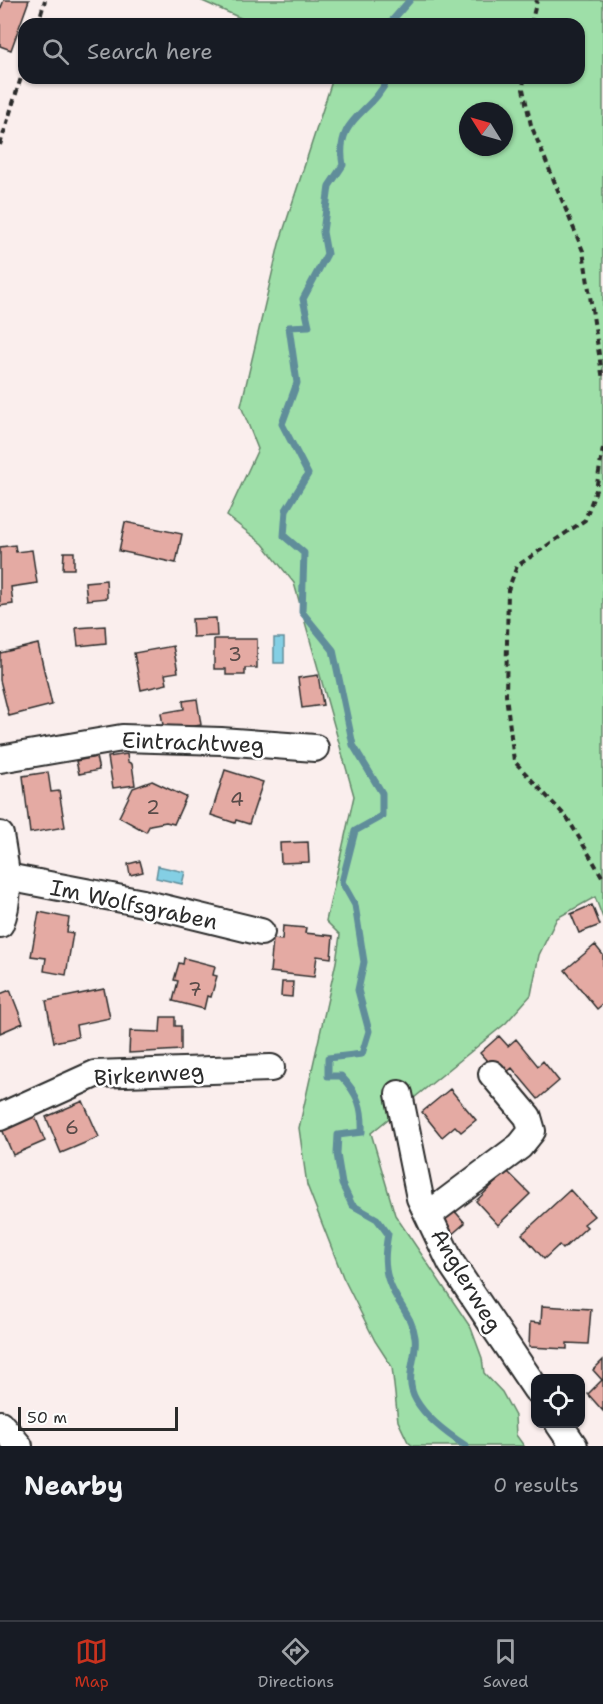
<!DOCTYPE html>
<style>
body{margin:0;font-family:"Shantell Sans",sans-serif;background:#20242c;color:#f1f3f6}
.controls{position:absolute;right:18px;bottom:18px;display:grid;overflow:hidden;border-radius:12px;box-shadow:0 2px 4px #0004}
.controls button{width:54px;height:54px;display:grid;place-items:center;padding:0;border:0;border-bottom:2px solid #363941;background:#171b24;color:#f1f3f6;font:30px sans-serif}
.compass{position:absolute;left:459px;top:102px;width:54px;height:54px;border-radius:50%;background:#171b24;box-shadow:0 2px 4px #0004;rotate:307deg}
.scale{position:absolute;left:18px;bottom:15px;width:160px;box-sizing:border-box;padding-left:6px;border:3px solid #2b2b2b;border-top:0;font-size:16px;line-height:21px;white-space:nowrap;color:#2b2b2b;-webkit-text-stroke:4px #fff;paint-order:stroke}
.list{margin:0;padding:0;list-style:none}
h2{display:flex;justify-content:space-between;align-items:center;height:78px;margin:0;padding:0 24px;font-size:26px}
h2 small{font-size:20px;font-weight:400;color:#9ea1a6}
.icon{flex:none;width:33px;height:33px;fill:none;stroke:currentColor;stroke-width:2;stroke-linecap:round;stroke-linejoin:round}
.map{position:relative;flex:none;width:603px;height:1446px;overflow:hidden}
.search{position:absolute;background:#171b24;box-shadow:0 2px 4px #0004;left:18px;right:18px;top:18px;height:66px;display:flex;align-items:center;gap:15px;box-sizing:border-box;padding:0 21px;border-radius:18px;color:#9ea1a6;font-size:22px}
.sheet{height:174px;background:#171b24}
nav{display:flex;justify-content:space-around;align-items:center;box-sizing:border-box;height:84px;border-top:2px solid #363941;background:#171b24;font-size:16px;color:#9ea1a6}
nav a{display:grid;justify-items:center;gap:3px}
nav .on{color:#c8321e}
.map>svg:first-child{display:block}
.green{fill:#9edfa8;stroke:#64856a;stroke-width:1.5;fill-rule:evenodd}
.water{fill:#84cfe4;stroke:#608d9a;stroke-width:1.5}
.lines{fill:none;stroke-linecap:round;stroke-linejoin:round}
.stream{stroke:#608d9a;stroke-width:7}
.building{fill:#e4aaa3;stroke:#2b2b2b;stroke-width:1.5}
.minor-casing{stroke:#2b2b2b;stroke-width:30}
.path{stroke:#2b2b2b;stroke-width:4;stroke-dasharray:6 4.5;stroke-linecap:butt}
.minor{stroke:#fff;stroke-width:26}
.labels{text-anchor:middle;stroke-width:5;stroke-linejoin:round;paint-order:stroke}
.number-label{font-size:20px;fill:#594b49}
.street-label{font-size:22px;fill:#2b2b2b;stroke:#fff}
</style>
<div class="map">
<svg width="603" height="1446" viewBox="0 0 603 1446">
<rect width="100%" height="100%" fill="#faeeed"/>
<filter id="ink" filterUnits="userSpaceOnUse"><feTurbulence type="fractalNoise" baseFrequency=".0167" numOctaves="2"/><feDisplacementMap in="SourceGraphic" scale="12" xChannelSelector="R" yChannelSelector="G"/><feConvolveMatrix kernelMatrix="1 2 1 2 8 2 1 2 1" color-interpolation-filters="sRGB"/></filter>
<g filter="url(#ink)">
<path class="green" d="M 200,0 L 603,0 L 603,918 L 595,897 L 557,918 L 539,955 L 531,995 L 506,1023 L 371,1133 L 395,1215 L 471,1328 L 482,1358 L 484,1373 L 502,1392 L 515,1416 L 516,1435 L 524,1446 L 413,1446 L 408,1442 L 398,1421 L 392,1367 L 375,1341 L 343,1277 L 307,1185 L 299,1128 L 336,962 L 340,935 L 326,921 L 354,796 L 294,583 L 263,544 L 227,516 L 258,449 L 241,406 L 279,244 L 333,78 L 579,78 L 579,24 L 254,24 ZM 468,111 L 504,111 L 504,147 L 468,147 Z"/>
<path class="water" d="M 274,638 L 284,638 L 284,663 L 274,663 Z
M 158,866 L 185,872 L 182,884 L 156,878 Z"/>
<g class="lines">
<path class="stream" d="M 389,24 L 410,0
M 388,78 C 373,114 334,117 343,165 L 329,186 L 323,232 L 327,254 L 303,299 L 309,326 L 289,327 L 297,383 L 282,424 L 308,474 L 286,510 L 284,536 L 304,553 L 302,612 L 333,650 L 353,745 L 382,793 L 382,816 L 355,831 L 342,882 L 355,905 L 364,962 L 358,990 L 369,1031 L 362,1054 L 328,1058 L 328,1076 L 341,1076 C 358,1094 363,1107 362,1132 L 338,1135 L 337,1154 L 342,1184 L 352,1205 L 377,1219 L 388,1234 C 385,1251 383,1267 390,1284 C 397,1303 412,1316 415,1337 C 418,1357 403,1378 416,1400 C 426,1418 449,1435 466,1446"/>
</g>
<path class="building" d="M 4,0 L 29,0 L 11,50 L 0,46 L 0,10 Z
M 125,522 L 182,534 L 176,563 L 119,551 Z
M 15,545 L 16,552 L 32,550 L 37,583 L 11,587 L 13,604 L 0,606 L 0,547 Z
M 64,552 L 74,552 L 74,569 L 63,569 Z
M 106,580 L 107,598 L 87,600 L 85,582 Z
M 216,618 L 217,636 L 193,637 L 192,619 Z
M 105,626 L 106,643 L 78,646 L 76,628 Z
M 214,639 L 257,639 L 257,668 L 245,668 L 245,675 L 226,675 L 226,669 L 214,669 Z
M 38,644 L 52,705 L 9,716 L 0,680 L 0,653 Z
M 173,646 L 178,672 L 165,674 L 167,684 L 141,690 L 134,653 Z
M 318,675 L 323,705 L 302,708 L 298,678 Z
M 197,699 L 201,725 L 164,731 L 161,713 L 184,709 L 183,701 Z
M 127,754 L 128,762 L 132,764 L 135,785 L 113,788 L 108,757 Z
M 96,757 L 99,770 L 79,774 L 76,761 Z
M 225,770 L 263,782 L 249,824 L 236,820 L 235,823 L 211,815 Z
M 48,772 L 51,792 L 59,791 L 65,827 L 30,833 L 23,776 Z
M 152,781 L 186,797 L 174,824 L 166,822 L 150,825 L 146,832 L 119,817 L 133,788 Z
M 308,842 L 309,862 L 281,863 L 280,843 Z
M 140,861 L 143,872 L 130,875 L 128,864 Z
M 592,905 L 600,925 L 579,933 L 571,914 Z
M 39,912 L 69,918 L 67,932 L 73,933 L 66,975 L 44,971 L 46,958 L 31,956 Z
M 283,926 L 306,928 L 305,933 L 333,936 L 331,958 L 317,956 L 314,977 L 270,972 L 273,939 L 282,940 Z
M 595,945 L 603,955 L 603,1004 L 597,1009 L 565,970 Z
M 184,958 L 215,966 L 213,975 L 217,976 L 211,997 L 207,996 L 204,1009 L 173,1001 L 178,981 L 174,980 L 179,963 L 183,964 Z
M 282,982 L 293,982 L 292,997 L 281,996 Z
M 104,989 L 110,1018 L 76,1025 L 78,1037 L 54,1042 L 46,1001 Z
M 10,990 L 23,1023 L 0,1033 L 0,994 Z
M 161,1017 L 175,1017 L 175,1026 L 181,1026 L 181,1050 L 129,1053 L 130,1031 L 160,1032 Z
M 499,1036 L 508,1046 L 516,1039 L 538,1066 L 543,1061 L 559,1081 L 538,1099 L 512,1068 L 501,1077 L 480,1053 Z
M 450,1089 L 476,1120 L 461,1132 L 455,1126 L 442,1137 L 422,1112 Z
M 83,1101 L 99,1137 L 61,1153 L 46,1117 Z
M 34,1114 L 45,1141 L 13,1155 L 2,1129 Z
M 507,1171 L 530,1194 L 498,1225 L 476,1201 Z
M 570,1190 L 594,1216 L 584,1224 L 587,1227 L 563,1249 L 559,1245 L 544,1259 L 522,1234 Z
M 452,1208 L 465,1223 L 449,1237 L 435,1222 Z
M 542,1306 L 591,1309 L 588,1344 L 567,1343 L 567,1349 L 529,1347 L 530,1322 L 541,1323 Z
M 603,1360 L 603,1411 L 588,1394 L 602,1380 L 593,1370 Z"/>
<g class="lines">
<g class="minor-casing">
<path id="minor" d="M 0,759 L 122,738 L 221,741 L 315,748
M 0,835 C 5,865 12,895 0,924
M 7,877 L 143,903 L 261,932
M 399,1094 L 420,1198 L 451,1263 L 536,1389
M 0,1117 L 95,1074 L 271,1068
M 428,1215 L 520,1146 L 532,1131 L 528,1117 L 492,1074
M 0,1424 L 19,1446
M 559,1424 L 574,1446"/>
</g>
<path class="path" d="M 38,24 L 45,0
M 531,24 L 537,0
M 524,78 L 523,89 L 531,125 L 583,251 L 603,380
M 0,145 L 24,68
M 603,448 L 596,490 L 585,520 L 517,566 L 508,590 L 506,695 L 514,761 L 568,819 L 603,878"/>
<use href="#minor" class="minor"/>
</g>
</g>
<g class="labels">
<g class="number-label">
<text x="235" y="661">3</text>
<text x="237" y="806">4</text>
<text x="153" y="814">2</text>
<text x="195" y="996">7</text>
<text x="72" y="1134">6</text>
</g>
<g class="street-label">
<text transform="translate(193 742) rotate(2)" y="8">Eintrachtweg</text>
<text transform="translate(134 904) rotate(12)" y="8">Im Wolfsgraben</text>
<text transform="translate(149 1074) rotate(-4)" y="8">Birkenweg</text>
<text transform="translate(467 1280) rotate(59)" y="8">Anglerweg</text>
</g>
</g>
</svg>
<div class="controls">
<button><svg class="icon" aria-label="locate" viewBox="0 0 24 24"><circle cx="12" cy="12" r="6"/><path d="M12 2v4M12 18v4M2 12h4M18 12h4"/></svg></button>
</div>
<svg class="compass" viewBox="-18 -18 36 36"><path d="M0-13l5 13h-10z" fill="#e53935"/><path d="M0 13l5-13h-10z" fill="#9ea1a6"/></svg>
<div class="scale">50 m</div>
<div class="search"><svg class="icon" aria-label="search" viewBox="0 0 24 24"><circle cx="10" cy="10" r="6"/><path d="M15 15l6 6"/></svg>Search here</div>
</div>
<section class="sheet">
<h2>Nearby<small>0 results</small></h2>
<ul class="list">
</ul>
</section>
<nav>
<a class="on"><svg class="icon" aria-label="map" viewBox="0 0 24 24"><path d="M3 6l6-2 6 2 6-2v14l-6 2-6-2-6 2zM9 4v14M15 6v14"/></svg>Map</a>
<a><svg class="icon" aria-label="directions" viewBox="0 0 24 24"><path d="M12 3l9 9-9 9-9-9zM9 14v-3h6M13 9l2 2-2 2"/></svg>Directions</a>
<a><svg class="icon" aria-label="saved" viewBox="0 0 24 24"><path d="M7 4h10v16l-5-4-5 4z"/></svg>Saved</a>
</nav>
